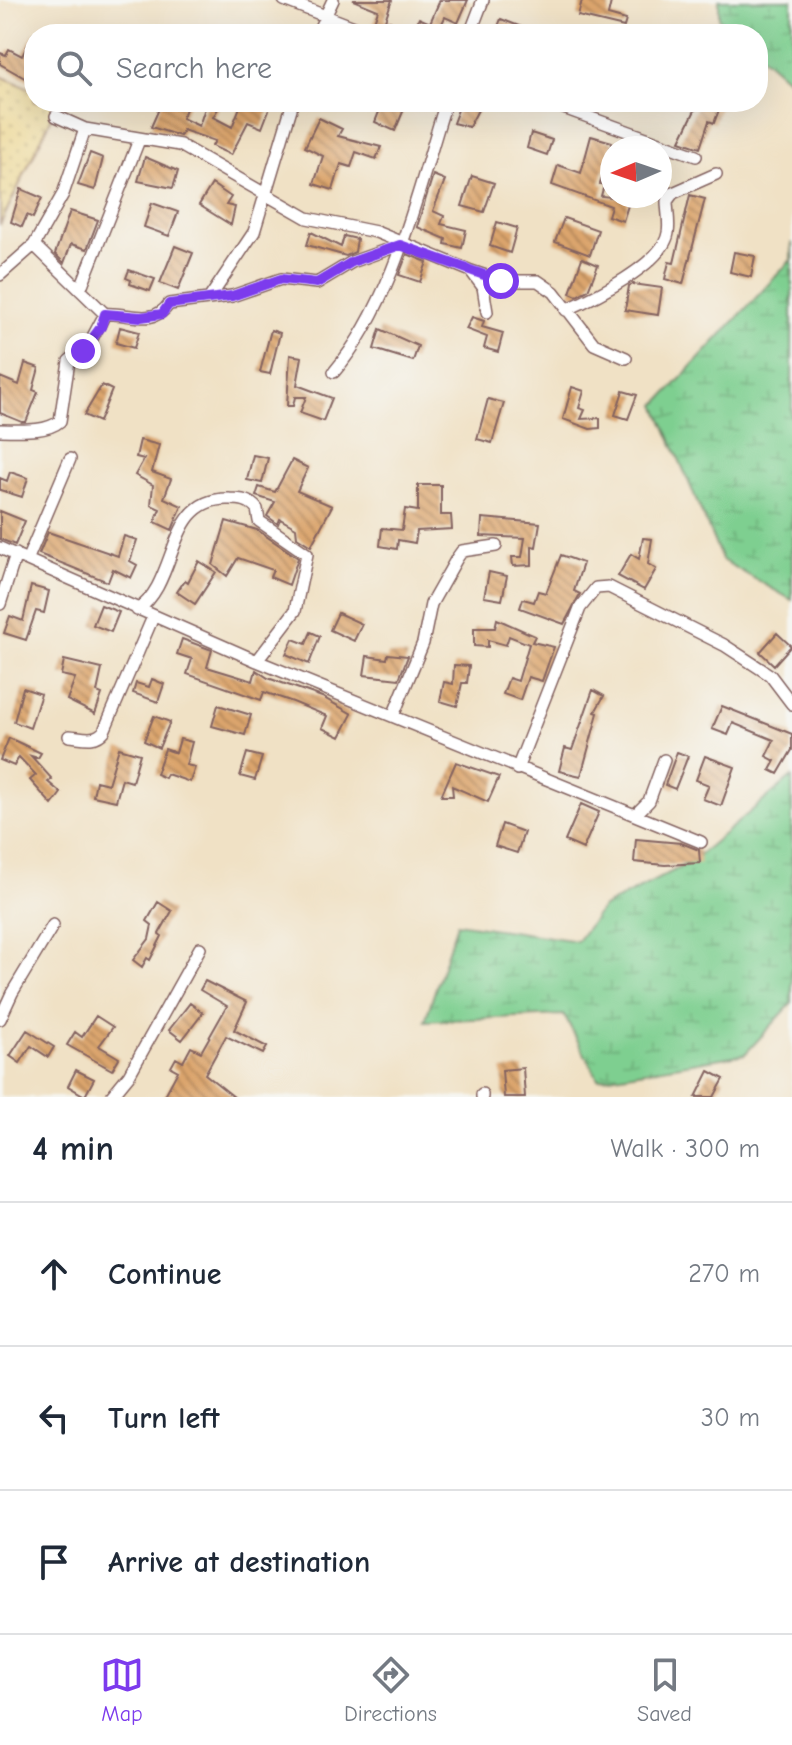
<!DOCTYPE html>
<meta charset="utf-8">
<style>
body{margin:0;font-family:"Comic Neue",sans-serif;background:#f2f2f3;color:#1f2937}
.compass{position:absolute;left:600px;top:136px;width:72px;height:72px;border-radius:50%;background:#fff;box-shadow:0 8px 32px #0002;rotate:268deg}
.stop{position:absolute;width:24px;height:24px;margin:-18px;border:6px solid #7c3aed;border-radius:50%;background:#fff}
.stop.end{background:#7c3aed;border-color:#fff;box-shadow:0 2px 8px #0008}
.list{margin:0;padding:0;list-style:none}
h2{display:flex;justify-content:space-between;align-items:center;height:104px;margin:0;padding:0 32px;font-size:34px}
h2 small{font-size:26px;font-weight:400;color:#747a83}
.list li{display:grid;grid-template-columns:52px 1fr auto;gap:24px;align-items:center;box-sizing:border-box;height:144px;padding:0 32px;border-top:2px solid #e0e1e3}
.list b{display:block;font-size:30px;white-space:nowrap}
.list em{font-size:26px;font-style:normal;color:#747a83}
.icon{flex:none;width:44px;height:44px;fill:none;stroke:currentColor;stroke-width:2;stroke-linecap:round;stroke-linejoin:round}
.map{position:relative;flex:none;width:792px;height:1097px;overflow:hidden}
.search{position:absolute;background:#fff;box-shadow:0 8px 32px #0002;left:24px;right:24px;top:24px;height:88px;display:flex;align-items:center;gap:20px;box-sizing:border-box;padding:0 28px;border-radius:32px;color:#747a83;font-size:30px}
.sheet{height:536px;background:#fff}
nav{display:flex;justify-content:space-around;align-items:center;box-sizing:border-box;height:112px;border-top:2px solid #e0e1e3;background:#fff;font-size:22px;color:#747a83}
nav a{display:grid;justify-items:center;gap:4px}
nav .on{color:#7c3aed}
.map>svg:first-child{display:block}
.wetland{fill:url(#wetland-marsh);stroke:#64775e;stroke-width:2}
.sand{fill:url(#sand-dots);stroke:#9c7c64;stroke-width:2}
.building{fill:url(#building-back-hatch)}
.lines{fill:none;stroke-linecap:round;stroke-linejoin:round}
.street-casing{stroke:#846361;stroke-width:14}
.street{stroke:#fff;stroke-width:11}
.route{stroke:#7c3aed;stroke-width:10}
</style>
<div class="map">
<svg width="792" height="1097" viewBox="0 0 792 1097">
<defs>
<pattern id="wetland-marsh" width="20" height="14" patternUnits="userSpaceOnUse" patternTransform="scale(2)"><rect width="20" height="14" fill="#7ecf90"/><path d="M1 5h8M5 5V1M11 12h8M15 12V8" fill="none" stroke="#6eb17c"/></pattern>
<pattern id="sand-dots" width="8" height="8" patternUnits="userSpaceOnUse" patternTransform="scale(2)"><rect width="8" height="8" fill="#eeda9e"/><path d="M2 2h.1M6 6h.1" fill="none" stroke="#cebb88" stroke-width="1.8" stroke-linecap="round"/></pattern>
<pattern id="building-back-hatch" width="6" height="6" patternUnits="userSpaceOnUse" patternTransform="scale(2)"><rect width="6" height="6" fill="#dba56d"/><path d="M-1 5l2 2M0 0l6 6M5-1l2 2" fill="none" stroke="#b4865a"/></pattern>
</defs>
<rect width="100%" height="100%" fill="#f6f6f2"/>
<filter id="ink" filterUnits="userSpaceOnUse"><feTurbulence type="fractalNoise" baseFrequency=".0125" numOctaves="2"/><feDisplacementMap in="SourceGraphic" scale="16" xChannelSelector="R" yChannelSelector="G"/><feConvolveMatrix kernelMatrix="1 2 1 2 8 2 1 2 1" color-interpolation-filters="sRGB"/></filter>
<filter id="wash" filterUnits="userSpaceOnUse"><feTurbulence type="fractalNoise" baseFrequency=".006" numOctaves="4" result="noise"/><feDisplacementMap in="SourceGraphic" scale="32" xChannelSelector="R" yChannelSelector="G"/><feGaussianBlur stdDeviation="1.8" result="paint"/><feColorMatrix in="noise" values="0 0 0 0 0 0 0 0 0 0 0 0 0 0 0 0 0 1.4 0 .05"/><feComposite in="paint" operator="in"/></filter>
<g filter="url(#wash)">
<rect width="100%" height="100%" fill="#f0e1c5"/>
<path class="wetland" d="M 719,0 L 792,0 L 792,83 L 758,53 L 758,34 L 737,34 L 719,19 Z
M 792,242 L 792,600 L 722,560 L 656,405 L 791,260 Z
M 792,777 L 792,1003 L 745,1054 L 598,1079 L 564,1015 L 425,1021 L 457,923 L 577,941 L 603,907 L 689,863 Z"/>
<path class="sand" d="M 0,76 L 34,90 L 34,102 L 59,102 L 0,225 Z"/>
<g id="blocks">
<path class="building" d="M 353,0 L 392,0 L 385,20 L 392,22 L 387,34 L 373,25 L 378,10 Z
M 440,0 L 468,0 L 458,23 L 445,17 L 437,34 L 412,34 L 419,18 L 430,23 Z
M 582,0 L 611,2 L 608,15 L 626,20 L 624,27 L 578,16 Z
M 501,19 L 539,34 L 495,34 Z
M 34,33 L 34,76 L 30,81 L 0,64 L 0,53 L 6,55 L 9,49 L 22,56 Z
M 162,102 L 189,102 L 182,118 L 199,126 L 207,102 L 222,102 L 213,117 L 232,127 L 242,102 L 272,102 L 262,128 L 248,122 L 231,155 L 212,146 L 215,141 L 183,130 L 180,136 L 151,127 Z
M 383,102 L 407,102 L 395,131 L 375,122 Z
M 461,102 L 479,108 L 469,127 L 453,123 Z
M 699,102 L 722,102 L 714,123 L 709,121 L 700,148 L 680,141 Z
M 319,118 L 342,129 L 338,136 L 381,147 L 376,159 L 356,152 L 351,167 L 341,164 L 333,190 L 314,184 L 323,156 L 305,147 Z
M 531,133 L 552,140 L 547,155 L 527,148 Z
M 591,136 L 612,142 L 600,184 L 604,185 L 601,196 L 630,199 L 623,221 L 608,216 L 611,206 L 552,185 L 558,165 L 581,173 Z
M 90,153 L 103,158 L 95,190 L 78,185 Z
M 145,157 L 178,171 L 173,188 L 138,181 Z
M 433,175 L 445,180 L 433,211 L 444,216 L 441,224 L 466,230 L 462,248 L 445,244 L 446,239 L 417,227 Z
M 472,176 L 494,183 L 484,212 L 462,206 Z
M 212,184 L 231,197 L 226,205 L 235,207 L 231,225 L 199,205 Z
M 21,189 L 42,198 L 33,218 L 27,215 L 22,227 L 11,222 Z
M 690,195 L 705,199 L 683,284 L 665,279 L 669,262 L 674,263 Z
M 152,203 L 178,212 L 169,236 L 144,227 Z
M 70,211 L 98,220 L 87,249 L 71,244 L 64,263 L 55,254 Z
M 564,218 L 598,230 L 590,255 L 555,242 Z
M 497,222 L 517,228 L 510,253 L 490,246 Z
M 311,232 L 341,247 L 344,236 L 357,239 L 355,252 L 346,256 L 307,245 Z
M 175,246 L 193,253 L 178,290 L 160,283 Z
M 734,252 L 755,256 L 751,277 L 730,272 Z
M 407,254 L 427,262 L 420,282 L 399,275 Z
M 582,258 L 598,265 L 588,290 L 577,296 L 570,293 Z
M 129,270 L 155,279 L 150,291 L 130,284 L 131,280 L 126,278 Z
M 633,284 L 662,288 L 658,315 L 625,310 L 629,286 Z
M 472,317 L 484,321 L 482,327 L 503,333 L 498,352 L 484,348 L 487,337 L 466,329 Z
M 120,327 L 139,332 L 134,348 L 116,343 Z
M 380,329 L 418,346 L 413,361 L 374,349 Z
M 271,330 L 280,333 L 270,374 L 260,372 Z
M 290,355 L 302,357 L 297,385 L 332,398 L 323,421 L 300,413 L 306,397 L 295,397 L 293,406 L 287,406 Z
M 25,363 L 39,368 L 33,390 L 38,392 L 26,422 L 22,422 L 0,413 L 0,377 L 19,385 Z
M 102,385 L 112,390 L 99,422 L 84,415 Z
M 572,387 L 584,391 L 579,408 L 585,410 L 581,419 L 600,418 L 600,428 L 590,429 L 563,419 Z
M 623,391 L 637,395 L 628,419 L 615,415 Z
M 488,399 L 504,403 L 492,443 L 477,439 Z
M 140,440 L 159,445 L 152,472 L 171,479 L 164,498 L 182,506 L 172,530 L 155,522 L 160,509 L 151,505 L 153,485 L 135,475 L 144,459 L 136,457 Z
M 253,455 L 268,458 L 262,483 L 247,480 Z
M 292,460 L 308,468 L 297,491 L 332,506 L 311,546 L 297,537 L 296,528 L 280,519 L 278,524 L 267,516 L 275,502 L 256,496 L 259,487 L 275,492 Z
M 10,472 L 28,478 L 22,497 L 0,490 L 0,478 L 7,481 Z
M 418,485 L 441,485 L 441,515 L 451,515 L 452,529 L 417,531 L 415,543 L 398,540 L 397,549 L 380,546 L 382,528 L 402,530 L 405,509 L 418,511 Z
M 0,511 L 25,521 L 15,545 L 0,539 Z
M 482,518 L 540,523 L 536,547 L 532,546 L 532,565 L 513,566 L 512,557 L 522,557 L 525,538 L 481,536 Z
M 226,521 L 257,530 L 298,558 L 289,585 L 270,577 L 273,570 L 238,558 L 227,576 L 213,565 Z
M 48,532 L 118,556 L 124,536 L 137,540 L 130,561 L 137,565 L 131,578 L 113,569 L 108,582 L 39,554 Z
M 643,538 L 652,539 L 648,564 L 656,569 L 644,590 L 618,576 L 631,554 L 639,559 Z
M 561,555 L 583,563 L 574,591 L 580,594 L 564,624 L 520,608 L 523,599 L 534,602 L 538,591 L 546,593 Z
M 199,561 L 216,572 L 195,604 L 177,592 L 185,580 L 188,582 Z
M 489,572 L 507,576 L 502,600 L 484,597 Z
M 31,586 L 49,591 L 44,613 L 36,611 L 26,640 L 4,633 L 10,616 L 23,621 Z
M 101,605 L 119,612 L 111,632 L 93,625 Z
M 338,613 L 362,624 L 354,641 L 330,630 Z
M 497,619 L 535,636 L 532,642 L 554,647 L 542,681 L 528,677 L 520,700 L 503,694 L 509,678 L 518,681 L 529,644 L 509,636 L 506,645 L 488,640 L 488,647 L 474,646 L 474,628 L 495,628 Z
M 311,632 L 320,636 L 309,664 L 286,654 L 293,639 L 306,644 Z
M 777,633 L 791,646 L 774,665 L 760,652 Z
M 182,639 L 212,650 L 207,667 L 253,681 L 256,670 L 268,678 L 322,697 L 352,714 L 340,737 L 322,728 L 327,716 L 293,702 L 264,692 L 261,700 L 187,674 L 192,659 L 177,654 Z
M 388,654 L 408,656 L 399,679 L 364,675 L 367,656 L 387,659 Z
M 64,660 L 102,669 L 97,692 L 102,694 L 95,714 L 67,700 L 75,678 L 61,675 Z
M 454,665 L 469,666 L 467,683 L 462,683 L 457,706 L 440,701 L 444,682 L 453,684 Z
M 152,679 L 164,684 L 158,702 L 133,693 L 136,683 L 149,687 Z
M 23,688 L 41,694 L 30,728 L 14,722 Z
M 593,690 L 604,696 L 595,712 L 598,713 L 581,776 L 559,771 L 565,748 L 572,750 Z
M 218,705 L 251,715 L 245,735 L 212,726 Z
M 722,706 L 792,734 L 792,750 L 778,774 L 770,770 L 775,761 L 766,756 L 774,740 L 733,723 L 728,735 L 712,729 Z
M 154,716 L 170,722 L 159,748 L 144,741 Z
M 9,738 L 41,753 L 38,758 L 31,756 L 52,779 L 48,782 L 61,793 L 52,805 L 30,780 L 36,775 L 19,757 L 14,766 L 0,760 Z
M 180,739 L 192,742 L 186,765 L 195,767 L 190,782 L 167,774 L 165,778 L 156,774 L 165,749 L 176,753 Z
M 119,748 L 140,754 L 132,782 L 122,779 L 116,801 L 93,796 L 96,781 L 108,784 Z
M 677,752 L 688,756 L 675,789 L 665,785 Z
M 247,753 L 262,757 L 255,780 L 240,776 Z
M 705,756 L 735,767 L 721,806 L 703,799 L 709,785 L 696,780 Z
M 456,762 L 499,777 L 488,802 L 452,786 L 453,796 L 441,796 Z
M 581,804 L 599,812 L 583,849 L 565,841 Z
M 502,824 L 524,832 L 517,853 L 495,846 Z
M 636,839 L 681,843 L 699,850 L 700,863 L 665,865 L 634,862 Z
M 158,902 L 172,911 L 159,934 L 162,936 L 150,960 L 147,958 L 142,967 L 133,960 L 149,939 L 152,925 L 147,921 Z
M 205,981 L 247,1002 L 234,1030 L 267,1047 L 263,1054 L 226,1036 L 205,1074 L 234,1097 L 164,1097 L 178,1071 L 171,1067 L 176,1058 L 183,1062 L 191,1047 L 201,1052 L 227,1006 L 200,990 Z
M 190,1003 L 203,1013 L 182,1040 L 169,1030 Z
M 96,1016 L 113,1027 L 99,1046 L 119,1058 L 112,1070 L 67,1045 L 75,1032 L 82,1037 Z
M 27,1030 L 54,1047 L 48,1057 L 31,1046 L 20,1063 L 10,1056 Z
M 523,1068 L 525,1097 L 504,1097 L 502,1070 Z
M 76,1070 L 94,1079 L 85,1096 L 68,1086 Z
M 709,1071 L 724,1079 L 714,1097 L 696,1097 Z"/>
</g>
</g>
<g filter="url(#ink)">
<use href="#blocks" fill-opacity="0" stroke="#846361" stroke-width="2"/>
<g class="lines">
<g class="street-casing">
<path id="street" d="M 284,0 L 372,34
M 317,34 L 333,0
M 470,34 L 483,0
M 547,102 L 696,156
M 56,116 L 85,129 L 180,145 L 307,218 L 376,232 L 471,271
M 34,245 L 105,314
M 0,275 L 34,245 L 63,194 L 85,129
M 80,290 L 139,140
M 211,296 L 254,232 L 293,102
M 566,310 C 593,298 663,264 668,233 C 670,223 667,211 667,201 L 673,193 L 716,174
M 487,312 L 483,287 L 471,271 L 501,281 L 538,281 L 554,292 L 594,344 L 626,358
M 334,372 C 394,302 418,190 446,102
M 0,430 C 18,430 46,433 60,421 L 69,361 L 89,344 L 105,314 C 128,312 153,327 169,304 L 232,296 L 281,279 L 317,283 L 352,262 L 400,245
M 0,548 L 257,661 L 701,842
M 28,558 L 70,459
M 0,604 L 16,554
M 137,610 C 180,582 165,496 230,499 C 241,499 250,500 257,509 L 259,521 L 307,554 L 295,611 L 257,661
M 393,716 L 423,643 L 431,604 L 457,558 L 462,551 L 496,546
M 69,736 C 83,737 95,742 104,731 L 153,617
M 517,769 L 580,608 L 596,588 L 609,587 L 724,645 L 770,675 L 792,704
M 637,813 L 649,801 L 664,760
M 0,1019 L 12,993 L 53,925
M 111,1097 L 129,1075 L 200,948
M 482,1097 L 482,1094"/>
</g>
<use href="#street" class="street"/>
</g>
</g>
<g class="lines" filter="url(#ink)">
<path class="route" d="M 83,351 L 101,327 L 105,314 L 141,317 L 162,314 L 169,304 L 232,296 L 281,279 L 317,283 L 352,262 L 400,245 L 501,281"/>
</g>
</svg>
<svg class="compass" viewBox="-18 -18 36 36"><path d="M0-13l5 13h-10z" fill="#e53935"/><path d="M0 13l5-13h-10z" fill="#747a83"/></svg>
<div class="stop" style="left:501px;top:281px"></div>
<div class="stop end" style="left:83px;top:351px"></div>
<div class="search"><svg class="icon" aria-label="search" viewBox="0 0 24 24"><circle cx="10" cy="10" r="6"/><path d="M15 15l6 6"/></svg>Search here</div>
</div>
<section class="sheet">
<h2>4 min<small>Walk · 300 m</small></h2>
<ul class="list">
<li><svg class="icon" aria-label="ahead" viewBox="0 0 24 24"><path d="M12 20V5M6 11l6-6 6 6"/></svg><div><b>Continue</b></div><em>270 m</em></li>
<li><svg class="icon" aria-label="left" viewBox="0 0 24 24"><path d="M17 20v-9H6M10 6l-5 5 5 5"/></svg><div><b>Turn left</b></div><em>30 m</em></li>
<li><svg class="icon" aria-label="arrive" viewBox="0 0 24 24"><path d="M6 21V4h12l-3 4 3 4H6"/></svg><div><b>Arrive at destination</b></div></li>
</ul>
</section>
<nav>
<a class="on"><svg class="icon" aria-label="map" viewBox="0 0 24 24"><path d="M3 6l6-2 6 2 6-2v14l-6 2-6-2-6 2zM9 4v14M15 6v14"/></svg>Map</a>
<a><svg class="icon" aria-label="directions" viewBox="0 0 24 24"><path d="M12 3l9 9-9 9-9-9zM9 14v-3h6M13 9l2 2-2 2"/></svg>Directions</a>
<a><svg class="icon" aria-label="saved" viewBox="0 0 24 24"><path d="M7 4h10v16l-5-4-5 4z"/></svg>Saved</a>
</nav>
